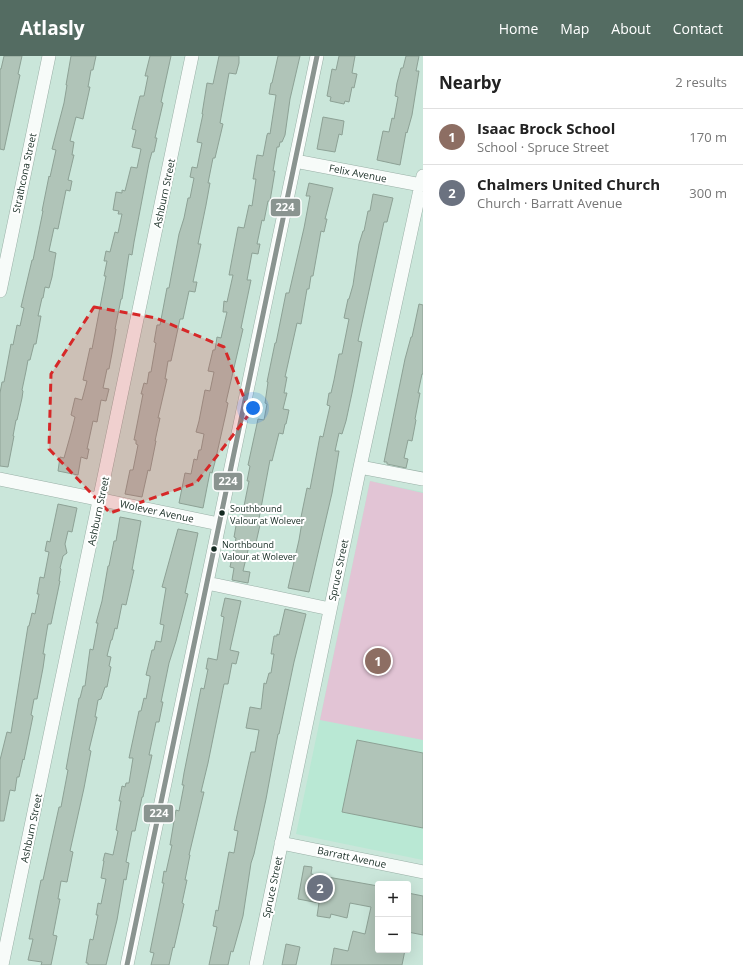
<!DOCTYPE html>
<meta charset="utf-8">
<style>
body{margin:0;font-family:"Open Sans",sans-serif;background:#f6f6f6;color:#222}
.controls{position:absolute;right:12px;bottom:12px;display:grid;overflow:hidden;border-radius:4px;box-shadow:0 4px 16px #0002}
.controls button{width:36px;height:36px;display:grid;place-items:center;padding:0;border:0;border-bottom:1px solid #e0e0e0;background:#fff;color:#222;font:20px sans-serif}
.you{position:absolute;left:253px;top:352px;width:14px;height:14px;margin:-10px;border:3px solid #fff;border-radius:50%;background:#1a73e8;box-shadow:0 0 0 6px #1a73e833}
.badge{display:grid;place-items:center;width:26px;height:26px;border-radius:50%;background:#546c62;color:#fff;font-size:13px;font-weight:700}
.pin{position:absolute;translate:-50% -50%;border:2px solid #fff;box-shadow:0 1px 4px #0006}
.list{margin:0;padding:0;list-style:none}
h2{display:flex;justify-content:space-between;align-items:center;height:52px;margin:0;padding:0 16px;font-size:17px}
h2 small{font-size:13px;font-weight:400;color:#767676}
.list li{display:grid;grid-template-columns:26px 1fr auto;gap:12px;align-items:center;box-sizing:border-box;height:56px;padding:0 16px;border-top:1px solid #e0e0e0}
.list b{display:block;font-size:15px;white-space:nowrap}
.list p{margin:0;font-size:13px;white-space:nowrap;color:#767676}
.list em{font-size:13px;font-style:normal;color:#767676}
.map{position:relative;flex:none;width:423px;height:909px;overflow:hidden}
header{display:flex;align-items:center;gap:24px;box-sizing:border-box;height:56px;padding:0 20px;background:#546c62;color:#fff}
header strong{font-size:19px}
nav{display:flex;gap:22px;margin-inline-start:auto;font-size:14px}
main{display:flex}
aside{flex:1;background:#fff}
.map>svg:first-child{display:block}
.built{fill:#b9e8d4}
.green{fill:#e2c4d5}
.building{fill:#b0c4b8;stroke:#8da195}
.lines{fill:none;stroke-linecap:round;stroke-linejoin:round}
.minor-casing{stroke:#9ab0a7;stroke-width:14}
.minor{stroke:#f7fbf9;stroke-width:13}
.bus-1-casing{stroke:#fff;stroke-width:8}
.bus-1{stroke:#8a9490;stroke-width:5}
.marked{fill:#d62828;fill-opacity:0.2;stroke:#d62828;stroke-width:3;stroke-dasharray:8 5;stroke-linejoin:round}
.bus-dot{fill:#142a21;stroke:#fff;stroke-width:1.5}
.labels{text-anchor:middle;stroke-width:4;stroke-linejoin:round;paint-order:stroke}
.bus-label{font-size:9px;fill:#142a21;stroke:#fff;text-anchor:start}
.street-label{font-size:10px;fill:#142a21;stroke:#fff}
.line-badge{stroke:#fff;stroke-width:1.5}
.badge-label{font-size:11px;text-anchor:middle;font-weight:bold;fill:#fff}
</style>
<header>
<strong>Atlasly</strong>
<nav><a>Home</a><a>Map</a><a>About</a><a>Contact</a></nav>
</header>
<main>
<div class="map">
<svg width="423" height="909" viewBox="0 0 423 909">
<rect width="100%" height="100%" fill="#cae6da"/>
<path class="built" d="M 370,425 L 423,436 L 423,804 L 296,778 Z"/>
<path class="green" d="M 370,425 L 423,437 L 423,684 L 320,664 Z"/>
<path class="building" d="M 4,0 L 22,0 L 18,18 L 20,19 L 4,94 L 0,93 L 0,13 L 1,13 Z
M 71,0 L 96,0 L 93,14 L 91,14 L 88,31 L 90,31 L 83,63 L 76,61 L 70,85 L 74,86 L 72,99 L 74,99 L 68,124 L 72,125 L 70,135 L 66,134 L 58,173 L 54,172 L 49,195 L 56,197 L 52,221 L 49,232 L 45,231 L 43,242 L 42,242 L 38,260 L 41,260 L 36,288 L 34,288 L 30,304 L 28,304 L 26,315 L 22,334 L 23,335 L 22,342 L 17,364 L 16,364 L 13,380 L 14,380 L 8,411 L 0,410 L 0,337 L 2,326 L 4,326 L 11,288 L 13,289 L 17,269 L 20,270 L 24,252 L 21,251 L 32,204 L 33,204 L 43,155 L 42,155 L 49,120 L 50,121 L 56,94 L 52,93 L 64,47 L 67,29 L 66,29 Z
M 150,0 L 171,0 L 161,46 L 163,47 L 155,82 L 157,82 L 154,96 L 152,96 L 149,107 L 134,186 L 132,199 L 129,198 L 122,243 L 121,243 L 115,273 L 116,273 L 112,297 L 109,313 L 107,313 L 103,332 L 109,333 L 106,345 L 101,344 L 97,366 L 93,365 L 87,393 L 89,393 L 87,403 L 81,401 L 78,419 L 58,415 L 60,401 L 64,402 L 71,377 L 75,361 L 71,359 L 75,342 L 82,344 L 87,325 L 83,324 L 90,292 L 92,293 L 106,220 L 104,220 L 107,205 L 104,205 L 106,195 L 110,196 L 115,176 L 118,177 L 122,158 L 118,158 L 119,155 L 113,154 L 116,136 L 122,137 L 122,134 L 125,135 L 131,111 L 137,112 L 141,93 L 132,91 L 136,74 L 132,73 L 140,40 L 144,40 L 148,20 L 145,20 Z
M 219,0 L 239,0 L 239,7 L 236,18 L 229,17 L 220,67 L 223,68 L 215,102 L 213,102 L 208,127 L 210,127 L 206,149 L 198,188 L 201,188 L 193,226 L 197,226 L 195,236 L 189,235 L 183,263 L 180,263 L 171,305 L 168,305 L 165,323 L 167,323 L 158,362 L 160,362 L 155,385 L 156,385 L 150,415 L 148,414 L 142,441 L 125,438 L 130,414 L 133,414 L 138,389 L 136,388 L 136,384 L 134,384 L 143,338 L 141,338 L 144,327 L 147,328 L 149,316 L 151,316 L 156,287 L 154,286 L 157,269 L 160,269 L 167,232 L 169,232 L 179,178 L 184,162 L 188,142 L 190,142 L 194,122 L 190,121 L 192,111 L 197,112 L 202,87 L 197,86 L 203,58 L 202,58 L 207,27 L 213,28 Z
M 278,0 L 300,0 L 290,43 L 285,79 L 282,86 L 280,86 L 279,91 L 277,91 L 273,115 L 275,115 L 270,145 L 268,145 L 264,165 L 262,164 L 257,188 L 260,188 L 258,198 L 252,197 L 247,224 L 251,224 L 241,272 L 243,273 L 226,346 L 228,347 L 226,357 L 215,406 L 212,417 L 210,416 L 203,452 L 179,447 L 185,417 L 191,418 L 194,403 L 197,404 L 199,394 L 201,394 L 204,378 L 196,376 L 199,365 L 205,334 L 210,335 L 214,316 L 208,315 L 213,294 L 215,294 L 217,281 L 221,282 L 227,256 L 223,256 L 224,245 L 227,246 L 233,219 L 229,219 L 238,171 L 244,172 L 249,149 L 252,150 L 256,123 L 253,123 L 257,99 L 263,100 L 267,79 L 268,77 L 270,78 L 276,39 L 269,38 L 271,27 L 272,27 Z
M 339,0 L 355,0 L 352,17 L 357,18 L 354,32 L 352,31 L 349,46 L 345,45 L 344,48 L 330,45 L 331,41 L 327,40 L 332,13 L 336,14 Z
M 406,0 L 419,0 L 416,15 L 419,15 L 412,59 L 407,77 L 406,76 L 400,109 L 377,104 L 383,75 L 389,76 L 392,62 L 394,63 L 398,41 L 395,40 L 397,27 L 401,12 L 403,12 Z
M 323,61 L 344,65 L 342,79 L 339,78 L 335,96 L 317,93 Z
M 309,127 L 333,132 L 325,163 L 327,163 L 324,176 L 321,175 L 313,220 L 311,220 L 309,233 L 307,233 L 301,268 L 297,267 L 285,321 L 287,321 L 284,337 L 287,337 L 283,353 L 289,354 L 286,368 L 285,368 L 283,378 L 279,377 L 272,405 L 270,404 L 258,468 L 260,469 L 255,491 L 249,490 L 243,515 L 250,516 L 248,527 L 232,524 L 234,512 L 230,511 L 236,482 L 234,481 L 237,464 L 241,465 L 249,425 L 247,425 L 250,410 L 248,409 L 258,363 L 264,364 L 267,348 L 265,347 L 268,326 L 267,326 L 275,287 L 276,287 L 286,237 L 289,237 L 304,172 L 310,140 L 306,140 Z
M 373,138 L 393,142 L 387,166 L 384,166 L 358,285 L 362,286 L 352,337 L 346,365 L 342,378 L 339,377 L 335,395 L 339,395 L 332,437 L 309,536 L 288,532 L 299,484 L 302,466 L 300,466 L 307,432 L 310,433 L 320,380 L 323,381 L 330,350 L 327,349 L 329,337 L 331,337 L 334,324 L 339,298 L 342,298 L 349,263 L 344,262 L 348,243 L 349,243 L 353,229 L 359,188 L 363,175 L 364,175 L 368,155 L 370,155 Z
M 419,248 L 423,249 L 423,318 L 422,318 L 418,337 L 420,337 L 415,363 L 416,364 L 412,385 L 408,384 L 404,402 L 408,403 L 406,412 L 387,408 L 387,406 L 384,406 L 405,303 L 411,281 L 412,281 Z
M 58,448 L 77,452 L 72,476 L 68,475 L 65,488 L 67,497 L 63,500 L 60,512 L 61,513 L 59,525 L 60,525 L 51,568 L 48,568 L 43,598 L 45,598 L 43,612 L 37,643 L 34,643 L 31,659 L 33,660 L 24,704 L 23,703 L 19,721 L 17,721 L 15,735 L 10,734 L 4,765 L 0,765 L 0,704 L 7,676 L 11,677 L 28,570 L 29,570 L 32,557 L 35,558 L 39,538 L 37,538 L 40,521 L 44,522 L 49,496 L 45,495 L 47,485 L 50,486 Z
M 120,461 L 141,465 L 132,514 L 134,514 L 126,549 L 122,548 L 117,573 L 115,572 L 112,584 L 111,584 L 107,600 L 111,601 L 109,610 L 111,611 L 107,631 L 105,631 L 101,643 L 98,644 L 95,661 L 97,661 L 89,694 L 91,695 L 84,732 L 70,795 L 73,796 L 67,826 L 61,825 L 58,843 L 60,843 L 53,879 L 57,880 L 51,909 L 41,909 L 42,906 L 28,904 L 33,883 L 29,883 L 41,824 L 43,824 L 59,751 L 61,751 L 68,714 L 66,713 L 79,642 L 80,642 L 83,630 L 85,630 L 90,593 L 93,594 L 98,567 L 96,567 L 102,545 L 108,510 L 109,510 L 114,485 L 116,485 Z
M 178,473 L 198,477 L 185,537 L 188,538 L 176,585 L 169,607 L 161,646 L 163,646 L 159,666 L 156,666 L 155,671 L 149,699 L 152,699 L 143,741 L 142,741 L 135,775 L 132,775 L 126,806 L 129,807 L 126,824 L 124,823 L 117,864 L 106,909 L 88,909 L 88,907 L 86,907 L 88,894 L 90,883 L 93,884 L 98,859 L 96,859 L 98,847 L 101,848 L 106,823 L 101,822 L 104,805 L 103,805 L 105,797 L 113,799 L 118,775 L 116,774 L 121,745 L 119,745 L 122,730 L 125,731 L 126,727 L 129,727 L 133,702 L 129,702 L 139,655 L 141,655 L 144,642 L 146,643 L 150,622 L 150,620 L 146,619 L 152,594 L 154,594 L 156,585 L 161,586 L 164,569 L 160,568 L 166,532 L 162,531 Z
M 225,542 L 241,545 L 230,594 L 239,596 L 236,608 L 232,607 L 228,628 L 224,628 L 208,707 L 201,736 L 204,736 L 189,799 L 190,799 L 185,824 L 187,824 L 182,847 L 184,848 L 174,892 L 173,891 L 169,909 L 151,909 L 154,897 L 150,896 L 164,827 L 162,827 L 164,815 L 166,816 L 172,789 L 170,789 L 174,765 L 176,754 L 179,755 L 184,729 L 182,729 L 184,717 L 201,632 L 204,633 L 208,613 L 206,613 L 208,602 L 217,604 L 224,561 L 221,560 Z
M 285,553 L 306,558 L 294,606 L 279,678 L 278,678 L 266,743 L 254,798 L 251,807 L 243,860 L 233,896 L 231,895 L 228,909 L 209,909 L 217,871 L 213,870 L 216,854 L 218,855 L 229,796 L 234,797 L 238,775 L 234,774 L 236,764 L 251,696 L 255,696 L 259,674 L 246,672 L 250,651 L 261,653 L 264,627 L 266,628 L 269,617 L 271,617 L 274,598 L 271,598 L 274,580 L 277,580 L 277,578 L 279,579 Z
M 357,684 L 423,697 L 423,772 L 342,756 Z
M 304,810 L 312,811 L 311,818 L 378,830 L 378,894 L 405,894 L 402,909 L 331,909 L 334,892 L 348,895 L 353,875 L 365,878 L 371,851 L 350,847 L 347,862 L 331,858 L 330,862 L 317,860 L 319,847 L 298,843 Z
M 408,837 L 423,840 L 423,879 L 408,876 Z
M 286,888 L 300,891 L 296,909 L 282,909 Z"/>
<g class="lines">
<g class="minor-casing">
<path id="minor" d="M 295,105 L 421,129
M 0,235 L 49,0
M 360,411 L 423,423
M 0,423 L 219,468
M 207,527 L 330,553
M 281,787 L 423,816
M 2,909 L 192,0
M 127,909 L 317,0
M 256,909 L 360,411 L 423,120"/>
</g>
<use href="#minor" class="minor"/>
<g class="bus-1-casing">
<path id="bus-1" d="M 127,909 L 317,0"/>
</g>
<use href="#bus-1" class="bus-1"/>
</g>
<path class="marked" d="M 94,251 L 156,262 L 224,291 L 250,357 L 196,427 L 110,457 L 49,393 L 51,318 Z"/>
<g class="bus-dot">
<circle cx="222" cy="457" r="3.5"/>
<circle cx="214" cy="493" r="3.5"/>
</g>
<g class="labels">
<g class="bus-label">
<text x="230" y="456">Southbound<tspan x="230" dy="12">Valour at Wolever</tspan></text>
<text x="222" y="492">Northbound<tspan x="222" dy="12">Valour at Wolever</tspan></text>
</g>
<g class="street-label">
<text transform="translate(24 117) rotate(-78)" y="4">Strathcona Street</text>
<text transform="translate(358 117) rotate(11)" y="4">Felix Avenue</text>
<text transform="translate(164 137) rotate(-78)" y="4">Ashburn Street</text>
<text transform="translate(98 455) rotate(-78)" y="4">Ashburn Street</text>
<text transform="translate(157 455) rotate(12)" y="4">Wolever Avenue</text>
<text transform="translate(338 514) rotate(-78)" y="4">Spruce Street</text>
<text transform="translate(31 772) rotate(-78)" y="4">Ashburn Street</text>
<text transform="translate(352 801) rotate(12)" y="4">Barratt Avenue</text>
<text transform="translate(272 831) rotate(-78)" y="4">Spruce Street</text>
</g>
</g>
<g class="line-badge">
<rect x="270" y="142" width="31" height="19" rx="4" fill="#8a9490"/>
<rect x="213" y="416" width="30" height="19" rx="4" fill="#8a9490"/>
<rect x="143" y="748" width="31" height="19" rx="4" fill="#8a9490"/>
</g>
<g class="badge-label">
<text x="285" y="155">224</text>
<text x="228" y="429">224</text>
<text x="159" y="761">224</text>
</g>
</svg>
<div class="controls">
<button>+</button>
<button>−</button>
</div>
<div class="you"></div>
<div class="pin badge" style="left:378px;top:605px;background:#8d6e63">1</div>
<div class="pin badge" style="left:320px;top:832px;background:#6b7280">2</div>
</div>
<aside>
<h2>Nearby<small>2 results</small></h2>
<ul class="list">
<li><span class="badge" style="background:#8d6e63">1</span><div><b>Isaac Brock School</b><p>School · Spruce Street</p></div><em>170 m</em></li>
<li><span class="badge" style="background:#6b7280">2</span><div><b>Chalmers United Church</b><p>Church · Barratt Avenue</p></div><em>300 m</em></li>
</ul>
</aside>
</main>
